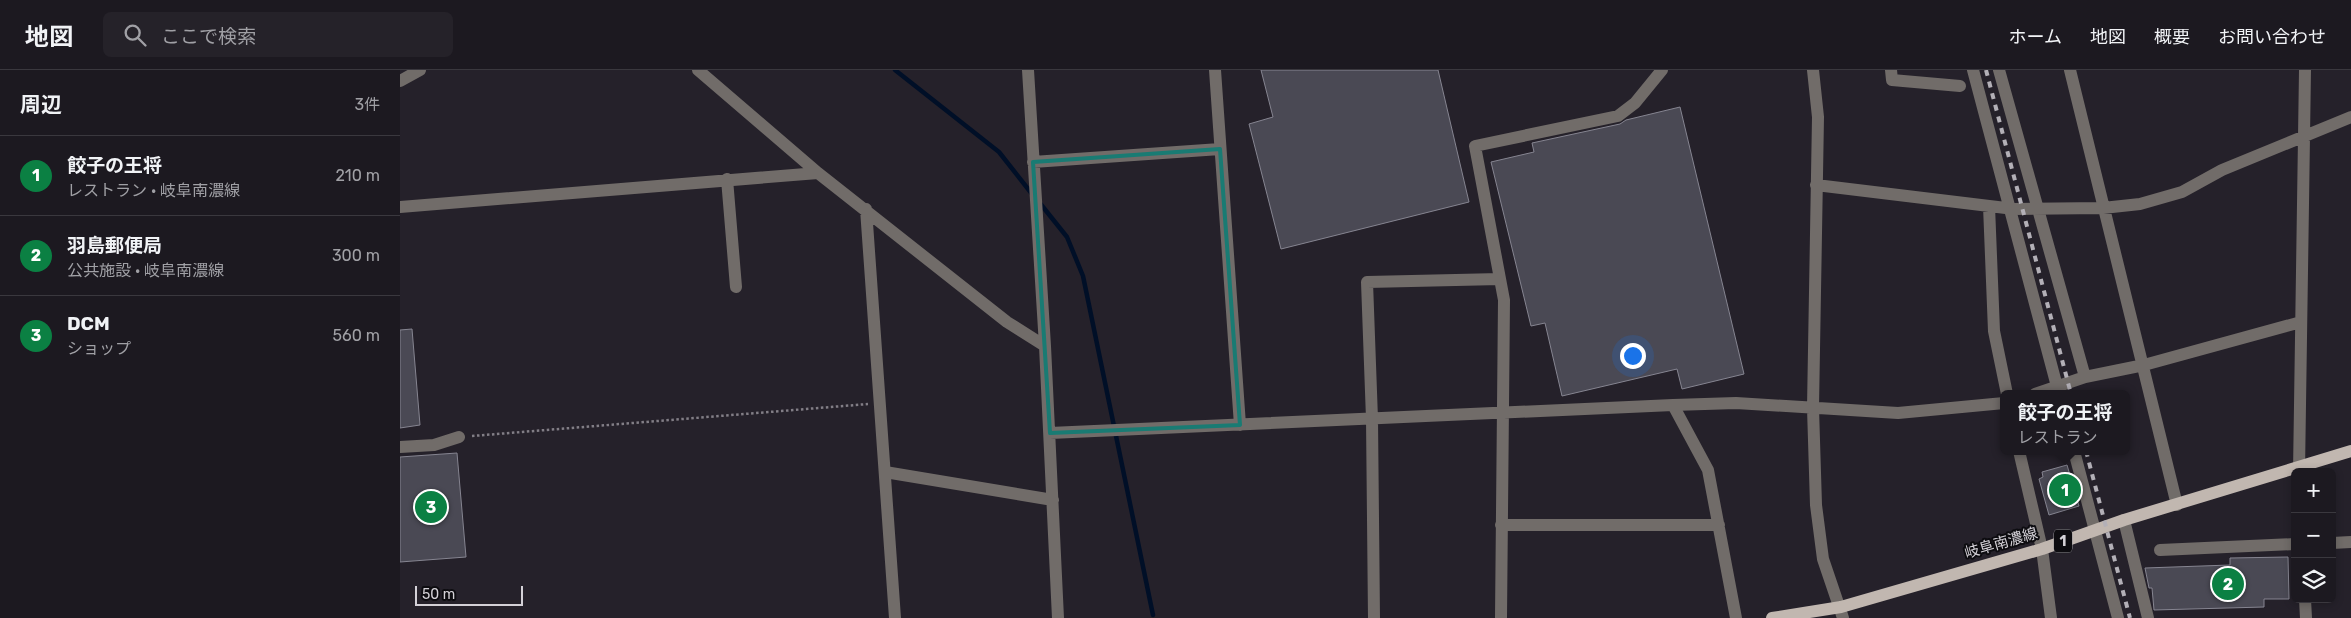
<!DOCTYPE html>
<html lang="ja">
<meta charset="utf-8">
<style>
body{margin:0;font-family:Rubik,"Noto Sans JP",sans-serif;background:#252229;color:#f1f3f6}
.controls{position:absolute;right:15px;bottom:15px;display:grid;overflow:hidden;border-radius:8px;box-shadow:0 2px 8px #0003}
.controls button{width:45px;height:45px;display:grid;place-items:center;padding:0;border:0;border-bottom:1px solid #3a383e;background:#1c1920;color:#f1f3f6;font:25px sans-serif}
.scale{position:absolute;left:15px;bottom:12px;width:108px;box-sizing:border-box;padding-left:5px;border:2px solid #d4d1d7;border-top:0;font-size:14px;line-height:18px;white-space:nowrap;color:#d4d1d7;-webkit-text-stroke:4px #0d0c10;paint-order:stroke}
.you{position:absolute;left:1232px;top:285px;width:18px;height:18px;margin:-12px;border:4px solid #fff;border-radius:50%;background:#1a73e8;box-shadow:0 0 0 8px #1a73e833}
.badge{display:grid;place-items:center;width:32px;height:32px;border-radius:50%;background:#0b8043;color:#fff;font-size:16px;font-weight:700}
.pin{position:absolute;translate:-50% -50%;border:2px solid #fff;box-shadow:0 1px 5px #0006}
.popup{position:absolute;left:1600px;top:320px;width:130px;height:65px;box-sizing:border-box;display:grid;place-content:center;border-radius:8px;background:#1c1920;filter:drop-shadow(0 1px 4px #0005);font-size:16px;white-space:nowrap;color:#a0a0a5}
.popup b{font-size:19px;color:#f1f3f6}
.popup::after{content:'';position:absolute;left:50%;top:100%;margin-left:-10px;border:10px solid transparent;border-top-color:#1c1920}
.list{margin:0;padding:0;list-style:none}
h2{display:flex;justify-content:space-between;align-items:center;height:65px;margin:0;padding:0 20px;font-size:21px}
h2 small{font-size:16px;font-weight:400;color:#a0a0a5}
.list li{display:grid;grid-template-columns:32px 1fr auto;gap:15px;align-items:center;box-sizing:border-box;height:80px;padding:0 20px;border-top:1px solid #3a383e}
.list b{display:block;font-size:19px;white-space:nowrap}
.list p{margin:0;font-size:16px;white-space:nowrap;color:#a0a0a5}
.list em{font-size:16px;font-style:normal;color:#a0a0a5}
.icon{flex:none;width:28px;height:28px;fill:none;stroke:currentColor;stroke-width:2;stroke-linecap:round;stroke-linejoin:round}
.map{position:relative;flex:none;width:1951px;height:548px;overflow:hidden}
header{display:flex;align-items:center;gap:30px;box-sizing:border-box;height:70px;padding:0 25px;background:#1c1920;border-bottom:1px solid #3a383e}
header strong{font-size:24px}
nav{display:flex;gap:28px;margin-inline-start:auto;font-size:18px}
.search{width:350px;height:45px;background:#252229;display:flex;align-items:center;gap:12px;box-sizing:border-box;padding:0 18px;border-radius:8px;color:#a0a0a5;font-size:19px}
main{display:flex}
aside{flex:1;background:#1c1920}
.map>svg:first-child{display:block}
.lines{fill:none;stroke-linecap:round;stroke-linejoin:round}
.stream{stroke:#000f27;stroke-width:4.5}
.building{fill:#4a4954;stroke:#868591}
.path{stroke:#827e86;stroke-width:2.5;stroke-dasharray:2.5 2.5;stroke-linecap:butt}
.minor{stroke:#716c69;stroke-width:12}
.major{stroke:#c1b7b0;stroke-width:12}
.rail{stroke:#b3b0b7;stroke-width:4;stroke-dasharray:6 6;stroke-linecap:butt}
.marked{fill:none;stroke:#197b73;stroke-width:4;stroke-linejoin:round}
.labels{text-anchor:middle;stroke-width:4;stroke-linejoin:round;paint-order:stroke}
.shield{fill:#0d0c10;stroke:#98969b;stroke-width:1}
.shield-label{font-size:14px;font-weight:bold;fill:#d4d1d7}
.street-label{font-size:15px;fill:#d4d1d7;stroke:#0d0c10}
</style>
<header>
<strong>地図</strong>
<div class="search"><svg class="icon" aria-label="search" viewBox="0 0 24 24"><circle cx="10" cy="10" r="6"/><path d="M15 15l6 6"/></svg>ここで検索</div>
<nav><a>ホーム</a><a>地図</a><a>概要</a><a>お問い合わせ</a></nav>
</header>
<main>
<aside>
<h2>周辺<small>3件</small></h2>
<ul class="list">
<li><span class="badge">1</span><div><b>餃子の王将</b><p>レストラン · 岐阜南濃線</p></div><em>210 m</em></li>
<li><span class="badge">2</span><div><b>羽島郵便局</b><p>公共施設 · 岐阜南濃線</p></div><em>300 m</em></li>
<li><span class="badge">3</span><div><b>DCM</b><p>ショップ</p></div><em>560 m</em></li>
</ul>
</aside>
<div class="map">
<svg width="1951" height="548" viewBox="0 0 1951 548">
<rect width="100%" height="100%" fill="#25212a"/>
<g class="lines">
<path class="stream" d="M 495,0 L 599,82 L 632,124
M 639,132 L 667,167 L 683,206 L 753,545"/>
</g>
<path class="building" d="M 861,0 L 1038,0 L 1069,132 L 881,179 L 849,54 L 873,47 Z
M 1280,37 L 1344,304 L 1282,319 L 1277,299 L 1162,326 L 1145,253 L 1131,256 L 1091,92 L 1134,82 L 1132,73 L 1220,54 L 1226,50 Z
M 12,259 L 20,355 L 0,358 L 0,260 Z
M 57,383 L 66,487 L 0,492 L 0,387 Z
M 1667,395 L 1679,436 L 1649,445 L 1639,409 L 1643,407 L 1642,402 Z
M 1888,487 L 1889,529 L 1864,529 L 1864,537 L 1754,540 L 1752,518 L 1749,518 L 1745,498 L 1830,495 L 1830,488 Z"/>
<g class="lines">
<path class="path" d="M 72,366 L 468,334"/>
<path class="minor" d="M 298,0 L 418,103 L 607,252 L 645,276
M 628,0 L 645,276 L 658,548
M 815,0 L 840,355
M 1413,0 L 1418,47 L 1413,338 L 1416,435 L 1423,489 L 1443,548
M 1491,0 L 1492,10 L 1560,16
M 1573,0 L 1659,324
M 1599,0 L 1685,307
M 1670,0 L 1777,435
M 0,11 L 20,0
M 633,92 L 820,79
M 327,109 L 336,217
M 1416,115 L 1614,139 L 1703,138 L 1740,134 L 1782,122 L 1822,100 L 1951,47
M 1589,136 L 1594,261 L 1607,324
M 0,137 L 418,103
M 466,139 L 495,548
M 1635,324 L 1685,307 L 1744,295 L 1901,252
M 1273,335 L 1308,400 L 1336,548
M 650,363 L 1273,335 L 1336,333 L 1498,343 L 1604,333
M 0,377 L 34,375 L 59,367
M 1619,381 L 1642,479 L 1651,548
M 1674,381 L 1718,548
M 485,402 L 653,430
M 1899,402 L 1905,0
M 1724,450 L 1748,548
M 1101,455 L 1319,455
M 1932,473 L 1951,472
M 1760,480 L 1895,474
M 1905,529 L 1906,548
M 974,548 L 972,349 L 967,212 L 1100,209
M 1101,548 L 1104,230 L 1075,76 L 1218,46 L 1235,33 L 1262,0"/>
<path class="major" d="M 1372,548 L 1441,537 L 1642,479 L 1724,450 L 1951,381"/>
<path class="rail" d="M 1586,0 L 1671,324
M 1686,381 L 1730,548"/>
</g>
<path class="marked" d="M 820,79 L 840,355 L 650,363 L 633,92 Z"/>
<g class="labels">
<rect class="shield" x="1654" y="459.5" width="18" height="23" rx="4"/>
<g class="shield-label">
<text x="1663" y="476">1</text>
</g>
<g class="street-label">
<text transform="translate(1601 473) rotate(-16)" y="5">岐阜南濃線</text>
</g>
</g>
</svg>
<div class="controls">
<button>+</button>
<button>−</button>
<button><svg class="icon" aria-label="layers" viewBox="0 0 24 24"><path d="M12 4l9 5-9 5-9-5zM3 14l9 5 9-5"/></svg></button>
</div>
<div class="scale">50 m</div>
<div class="you"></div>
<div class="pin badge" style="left:1665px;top:420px">1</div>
<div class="popup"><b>餃子の王将</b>レストラン</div>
<div class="pin badge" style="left:1828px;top:514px">2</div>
<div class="pin badge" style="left:31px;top:437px">3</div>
</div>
</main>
